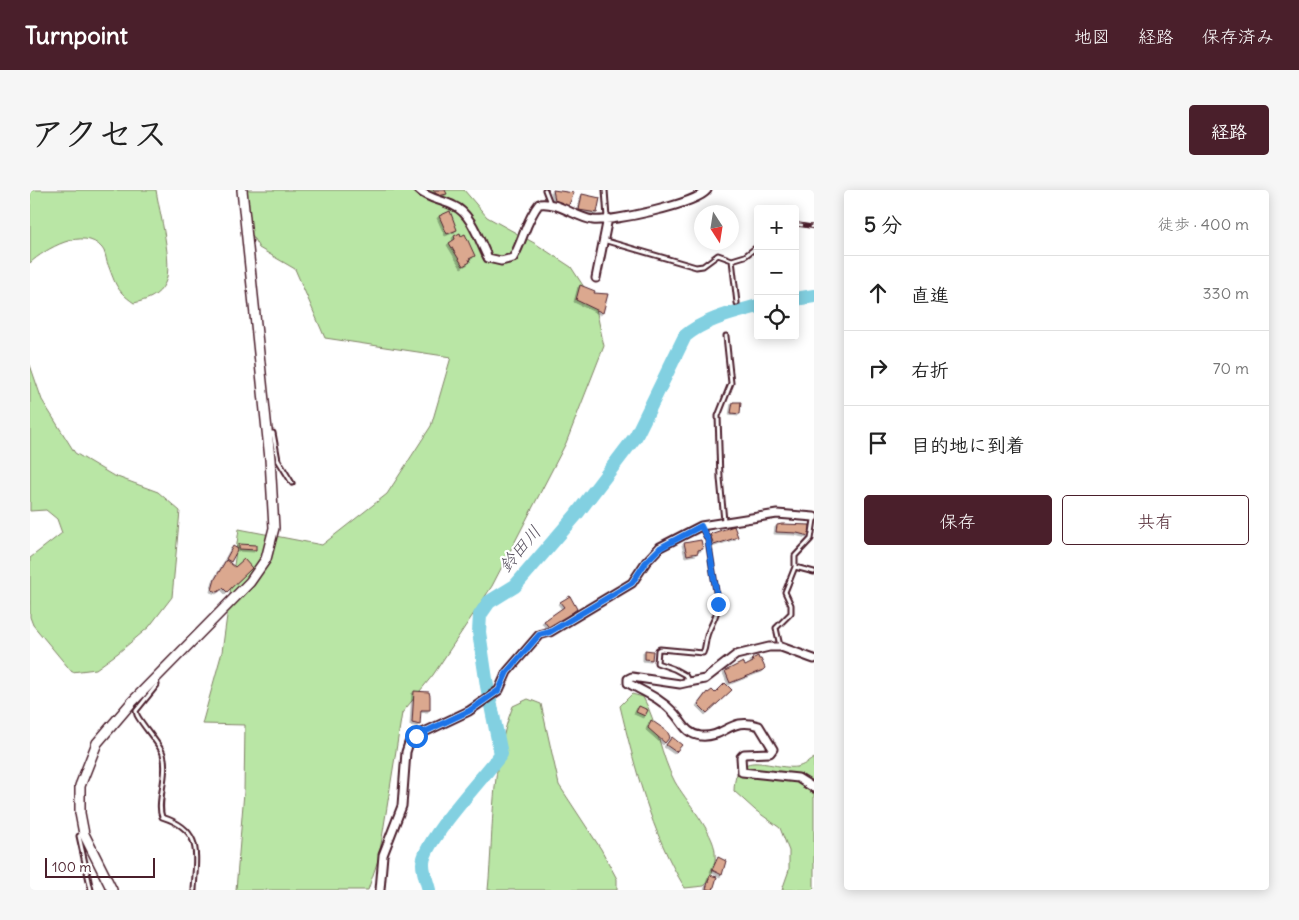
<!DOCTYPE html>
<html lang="ja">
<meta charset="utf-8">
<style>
body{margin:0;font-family:Delius,"Klee One",sans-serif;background:#f6f6f6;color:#222}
.controls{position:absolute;right:15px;top:15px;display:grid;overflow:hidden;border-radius:5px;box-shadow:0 2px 12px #0003}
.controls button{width:45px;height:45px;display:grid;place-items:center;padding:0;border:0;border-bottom:1px solid #e0e0e0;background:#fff;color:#222;font:25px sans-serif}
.compass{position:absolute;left:664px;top:15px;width:45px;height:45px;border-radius:50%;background:#fff;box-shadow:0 2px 12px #0003;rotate:168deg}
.scale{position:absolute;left:15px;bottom:12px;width:110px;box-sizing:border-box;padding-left:5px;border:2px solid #4a1f2b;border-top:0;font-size:14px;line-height:18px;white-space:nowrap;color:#4a1f2b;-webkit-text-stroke:4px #fff;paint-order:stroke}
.stop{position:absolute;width:15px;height:15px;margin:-11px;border:4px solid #1a73e8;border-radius:50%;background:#fff}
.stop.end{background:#1a73e8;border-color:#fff;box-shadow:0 1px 5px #0008}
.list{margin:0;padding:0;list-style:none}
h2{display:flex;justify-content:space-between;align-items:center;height:65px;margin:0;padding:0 20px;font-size:21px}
h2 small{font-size:16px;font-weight:400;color:#767676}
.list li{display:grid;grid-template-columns:32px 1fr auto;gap:15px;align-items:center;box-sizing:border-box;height:75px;padding:0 20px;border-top:1px solid #e0e0e0}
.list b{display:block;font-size:19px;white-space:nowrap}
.list em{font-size:16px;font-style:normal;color:#767676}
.actions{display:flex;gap:10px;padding:15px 20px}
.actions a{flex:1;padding:11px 0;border:1px solid #4a1f2b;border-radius:5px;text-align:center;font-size:18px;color:#4a1f2b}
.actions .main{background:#4a1f2b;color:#fff}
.icon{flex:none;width:28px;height:28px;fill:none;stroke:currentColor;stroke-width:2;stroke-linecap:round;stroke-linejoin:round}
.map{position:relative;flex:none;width:784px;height:700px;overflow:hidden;border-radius:5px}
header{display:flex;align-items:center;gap:30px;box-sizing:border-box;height:70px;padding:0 25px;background:#4a1f2b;color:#fff}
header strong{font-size:24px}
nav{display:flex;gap:28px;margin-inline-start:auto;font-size:18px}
.intro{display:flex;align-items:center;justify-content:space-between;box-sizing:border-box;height:120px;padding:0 30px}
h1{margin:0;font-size:35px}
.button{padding:12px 22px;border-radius:5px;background:#4a1f2b;color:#fff;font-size:18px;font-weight:700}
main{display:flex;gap:30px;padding:0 30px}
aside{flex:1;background:#fff;border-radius:5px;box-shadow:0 2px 12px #0003}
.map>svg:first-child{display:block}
.green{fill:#b9e6a5;stroke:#828268}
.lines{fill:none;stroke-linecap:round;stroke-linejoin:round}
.river{stroke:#82d0e1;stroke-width:14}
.building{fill:#dba88f;stroke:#4a1f2b;filter:url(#shadow)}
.service-casing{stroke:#4a1f2b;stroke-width:7}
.minor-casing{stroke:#4a1f2b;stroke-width:11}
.tertiary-casing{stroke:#4a1f2b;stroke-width:12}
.service{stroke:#fff;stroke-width:3}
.minor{stroke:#fff;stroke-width:7}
.tertiary{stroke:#fff;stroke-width:9}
.rail-casing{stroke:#4a1f2b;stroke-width:4.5}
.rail{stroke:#fff;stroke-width:2.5;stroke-dasharray:8;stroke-linecap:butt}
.route{stroke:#1a73e8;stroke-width:6}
.labels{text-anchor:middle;stroke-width:4.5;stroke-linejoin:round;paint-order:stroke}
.water-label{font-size:18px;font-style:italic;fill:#5b5462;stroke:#fff}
</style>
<header>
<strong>Turnpoint</strong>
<nav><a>地図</a><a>経路</a><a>保存済み</a></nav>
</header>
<div class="intro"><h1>アクセス</h1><a class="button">経路</a></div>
<main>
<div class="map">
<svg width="784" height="700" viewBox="0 0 784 700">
<defs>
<filter id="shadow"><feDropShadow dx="-2" dy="2" stdDeviation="0" flood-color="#0004"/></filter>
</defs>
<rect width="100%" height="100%" fill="#fff"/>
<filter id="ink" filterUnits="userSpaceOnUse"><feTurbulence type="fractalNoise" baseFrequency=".02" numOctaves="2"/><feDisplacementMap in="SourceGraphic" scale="10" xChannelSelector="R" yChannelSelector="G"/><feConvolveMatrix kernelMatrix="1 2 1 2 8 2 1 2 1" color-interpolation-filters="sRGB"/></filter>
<g filter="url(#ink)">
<path class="green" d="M 0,0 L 126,0 C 129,20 144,76 135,93 C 129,106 117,110 104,113 C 85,100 85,92 77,72 C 76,68 75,61 72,58 C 54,36 15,59 0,73 Z
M 211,0 L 434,0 L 457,27 L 506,54 L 541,77 L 565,114 L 574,156 L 536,253 L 462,396 L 403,485 L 372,523 L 349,667 L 338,700 L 206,700 L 214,602 L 215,535 L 172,534 L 192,462 L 209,339 L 292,355 L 357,304 L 401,236 L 421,167 L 295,148 L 265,79 L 229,58 L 211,26 Z
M 0,175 L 12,210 L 45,263 L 82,285 L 128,302 L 150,321 L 142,407 L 119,437 L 88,463 L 66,479 L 42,482 L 3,435 L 0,427 L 0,368 L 32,343 L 27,329 L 16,320 L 0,321 Z
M 602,504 L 613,507 C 628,534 630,565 645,592 C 655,609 684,643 685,662 C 686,676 683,685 674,696 L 655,698 C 621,643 605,578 590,516 Z
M 498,509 L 511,514 L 529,595 L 571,659 L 587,689 L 587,700 L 458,700 C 464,638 460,574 483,516 Z
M 784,568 L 784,700 L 752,700 L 759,680 L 759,661 L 750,638 L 725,620 L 704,601 C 705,555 741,580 767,577 C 772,576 780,571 784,568 Z"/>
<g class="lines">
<path class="river" d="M 765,109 L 784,106
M 399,700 C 397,692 393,682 393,674 C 392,652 456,585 471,564 L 457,496 L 449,442 L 450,425 L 459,412 L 485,396 L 546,325 L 606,246 L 655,146 C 675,129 703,123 728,116"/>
</g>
<path class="building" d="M 403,0 L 415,0 L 417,4 L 408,6 Z
M 523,0 L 544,3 L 538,17 L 525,10 Z
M 552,4 L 570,8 L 567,23 L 549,20 Z
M 420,21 L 427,40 L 417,44 L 409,26 Z
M 430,43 L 431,46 L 435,44 L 445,66 L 439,69 L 440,72 L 433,76 L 419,53 L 425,49 L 424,46 Z
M 550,95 L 565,101 L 564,103 L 578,104 L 573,123 L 546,110 Z
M 703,212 L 711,212 L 710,224 L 701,223 Z
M 752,334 L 780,335 L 780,344 L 779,346 L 767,343 L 746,342 L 747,335 Z
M 704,336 L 708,347 L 684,355 L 680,344 Z
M 671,350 L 673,359 L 668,360 L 668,363 L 657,365 L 654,353 Z
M 209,354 L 226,355 L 226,360 L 209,359 Z
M 203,356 L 208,359 L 201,372 L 196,369 Z
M 214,369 L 222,378 L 197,402 L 193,398 L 188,402 L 182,400 L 185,389 L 196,370 L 205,377 Z
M 540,406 L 547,419 L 520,439 L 514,431 L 534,417 L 530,412 Z
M 615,460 L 623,461 L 622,470 L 615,469 Z
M 728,466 L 729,469 L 731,469 L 735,478 L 733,480 L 700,493 L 695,481 L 713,472 L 715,476 L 723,472 L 722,469 Z
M 695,493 L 702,500 L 677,523 L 668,514 L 677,502 L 678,503 L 682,500 L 685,503 Z
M 384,501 L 399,502 L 400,506 L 400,520 L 391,520 L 390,535 L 382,533 Z
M 609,516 L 618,520 L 615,526 L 606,522 Z
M 621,530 L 637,541 L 640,547 L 635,553 L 618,538 Z
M 642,547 L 652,555 L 646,562 L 636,555 Z
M 688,667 L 696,671 L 692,685 L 682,680 Z
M 680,685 L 687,687 L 683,700 L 676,699 Z"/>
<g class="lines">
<g class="service-casing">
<path id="service" d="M 515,0 L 520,13
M 575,0 L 577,28
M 573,50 L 666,77 L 673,76 L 688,65 L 702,70
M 707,113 L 702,70 L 715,66 L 728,56
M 238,243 L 243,243 L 248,270 L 262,293
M 694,331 L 690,288 L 688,226 L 701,193 L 696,146
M 765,377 L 784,382
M 750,456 L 746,438 L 761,423 L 761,415 L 755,402 L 765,377 L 765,366 L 781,349 L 784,330
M 126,489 L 127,495 L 106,521 L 107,525 C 112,535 131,556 133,564 C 139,584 126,612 132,627 C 173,640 166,663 164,700
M 659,492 L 655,485 L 644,479 L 627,473 L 628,460 L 630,459 L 673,463 C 676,457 675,452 677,446 C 680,435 688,426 688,414 L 678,350 L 671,336
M 52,644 L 49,646 L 61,700"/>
</g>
<g class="minor-casing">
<path id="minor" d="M 389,0 C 398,9 413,10 424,16 C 441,23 450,52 458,68 L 471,71 L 483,68 C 493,51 496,30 509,14 C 528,11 544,27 563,30 C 582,32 666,14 677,0
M 566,88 L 578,28
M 784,469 L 751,457 L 739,457 L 706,465 L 675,489 L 659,492 L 650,494 L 602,487 L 598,489 L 598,493 C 614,502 630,508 643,522 C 653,532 655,544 671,546 C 695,548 701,526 729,536 L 743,559 L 740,563 L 714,564 L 711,567 L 712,582 L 768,588 L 784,598
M 350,700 L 353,665 L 372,616 L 376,562 L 379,553 L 386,546 L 439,521 L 469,500 L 477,482 L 509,445 L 520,442 L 602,393 L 616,372 L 630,357 L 671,336 L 747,324 L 784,327"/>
</g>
<g class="tertiary-casing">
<path id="tertiary" d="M 82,700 L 54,644 L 50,623 L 50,596 L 67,553 L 102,512 L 220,392 L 236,369 L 244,338 L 240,269 L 212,0"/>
</g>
<use href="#service" class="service"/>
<use href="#minor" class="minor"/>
<use href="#tertiary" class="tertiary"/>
<g class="rail-casing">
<path id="rail" d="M 765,34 L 784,37"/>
</g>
<use href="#rail" class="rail"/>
</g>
</g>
<g class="lines" filter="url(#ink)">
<path class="route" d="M 386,546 L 439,521 L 469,500 L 477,482 L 509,445 L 520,442 L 602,393 L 616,372 L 630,358 L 671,336 L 678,350 L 688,414"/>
</g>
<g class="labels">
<g class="water-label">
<text transform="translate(490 359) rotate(-50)" y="6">鈴田川</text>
</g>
</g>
</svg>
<div class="controls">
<button>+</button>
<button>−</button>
<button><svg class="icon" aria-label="locate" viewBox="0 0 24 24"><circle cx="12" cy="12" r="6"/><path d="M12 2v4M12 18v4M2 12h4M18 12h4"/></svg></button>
</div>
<svg class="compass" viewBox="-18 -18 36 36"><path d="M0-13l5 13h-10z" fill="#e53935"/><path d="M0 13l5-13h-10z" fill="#767676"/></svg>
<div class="scale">100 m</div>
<div class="stop" style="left:386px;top:546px"></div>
<div class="stop end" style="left:688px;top:414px"></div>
</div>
<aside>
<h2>5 分<small>徒歩 · 400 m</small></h2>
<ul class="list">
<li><svg class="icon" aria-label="ahead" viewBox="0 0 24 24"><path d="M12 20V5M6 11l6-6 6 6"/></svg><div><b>直進</b></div><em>330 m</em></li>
<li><svg class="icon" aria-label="right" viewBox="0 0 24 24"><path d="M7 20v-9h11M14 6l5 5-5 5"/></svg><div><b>右折</b></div><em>70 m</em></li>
<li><svg class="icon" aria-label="arrive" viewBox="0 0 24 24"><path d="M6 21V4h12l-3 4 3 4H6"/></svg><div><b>目的地に到着</b></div></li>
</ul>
<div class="actions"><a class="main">保存</a><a>共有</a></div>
</aside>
</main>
